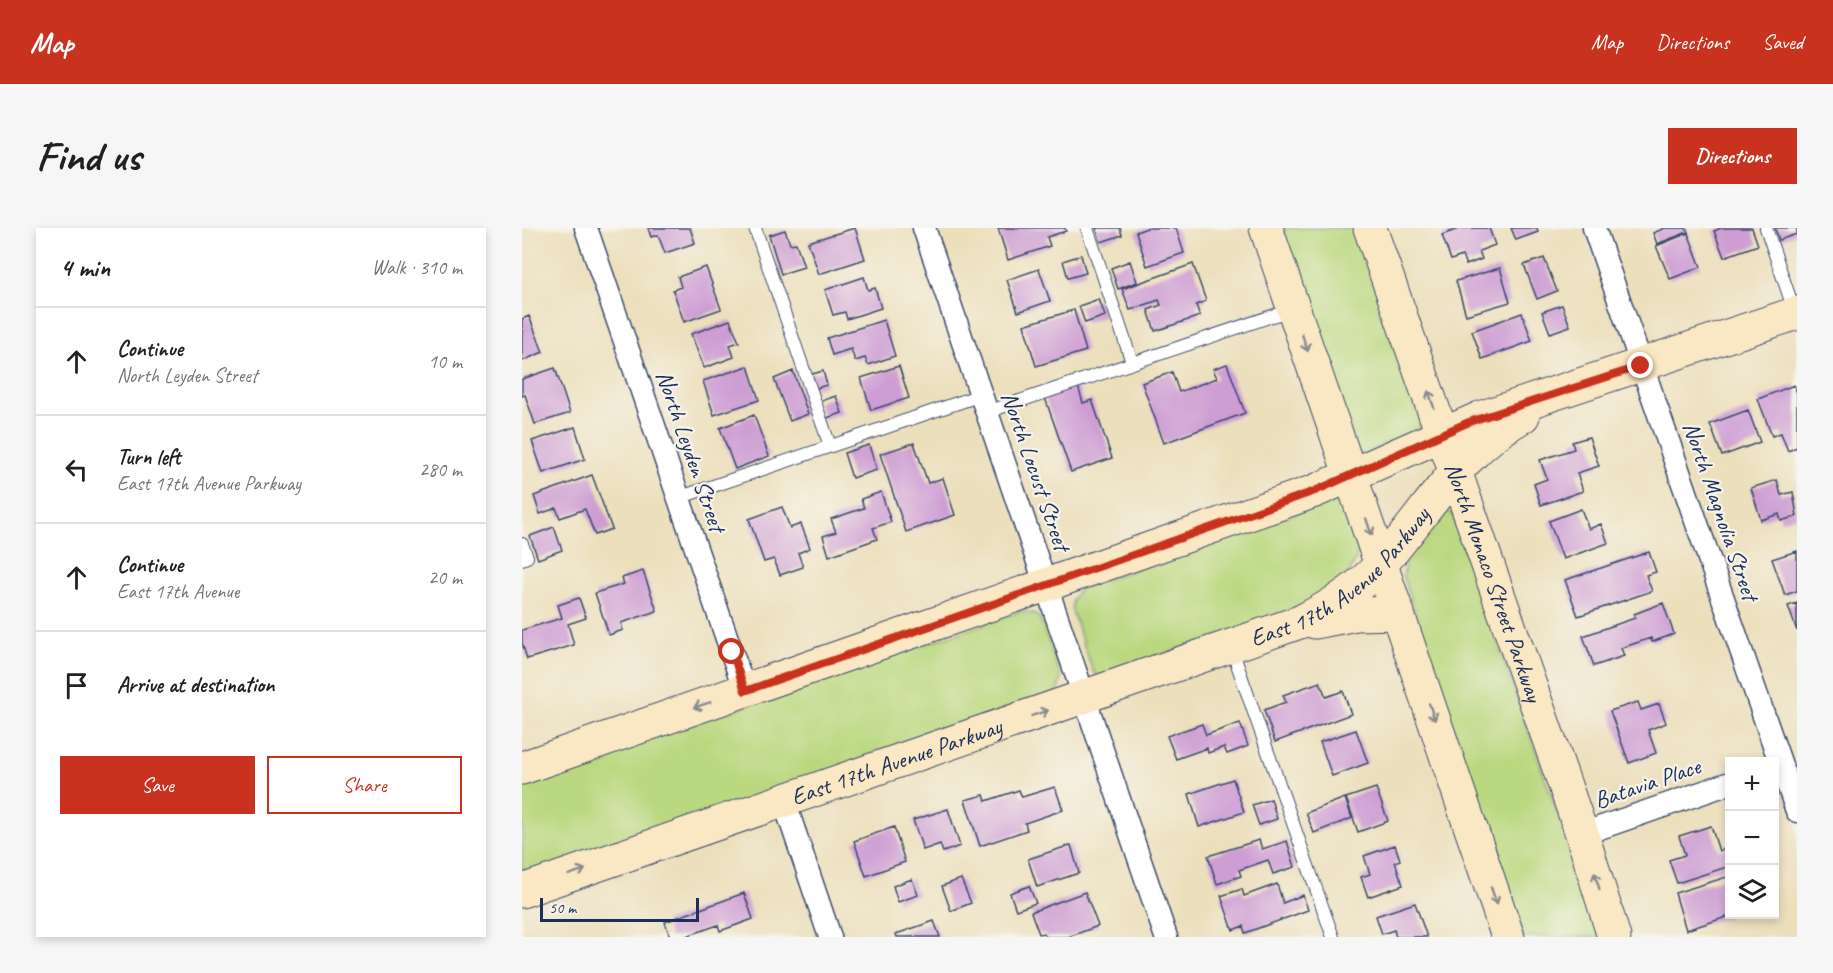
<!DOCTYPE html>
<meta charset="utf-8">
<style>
body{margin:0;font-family:Caveat,sans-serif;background:#f6f6f6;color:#202124}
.controls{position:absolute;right:18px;bottom:18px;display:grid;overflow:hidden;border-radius:0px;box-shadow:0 3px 9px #0003}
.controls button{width:54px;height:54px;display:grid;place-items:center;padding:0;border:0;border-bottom:2px solid #e0e0e0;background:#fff;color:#202124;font:30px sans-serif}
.scale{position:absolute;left:18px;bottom:15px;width:159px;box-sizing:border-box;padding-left:6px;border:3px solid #1b2f5e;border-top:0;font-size:16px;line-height:21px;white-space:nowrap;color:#1b2f5e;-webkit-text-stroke:4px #f7f3e8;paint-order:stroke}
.stop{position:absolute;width:18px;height:18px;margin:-14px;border:4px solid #c8321e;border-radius:50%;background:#fff}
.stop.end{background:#c8321e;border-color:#fff;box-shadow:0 2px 6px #0008}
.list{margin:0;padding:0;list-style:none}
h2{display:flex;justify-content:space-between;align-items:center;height:78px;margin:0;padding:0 24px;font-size:26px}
h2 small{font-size:20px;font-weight:400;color:#757577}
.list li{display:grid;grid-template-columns:39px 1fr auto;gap:18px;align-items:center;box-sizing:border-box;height:108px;padding:0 24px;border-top:2px solid #e0e0e0}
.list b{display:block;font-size:22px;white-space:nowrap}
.list p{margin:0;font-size:20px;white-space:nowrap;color:#757577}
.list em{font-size:20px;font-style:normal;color:#757577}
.actions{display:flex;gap:12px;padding:18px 24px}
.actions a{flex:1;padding:14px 0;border:2px solid #c8321e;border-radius:0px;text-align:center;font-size:21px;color:#c8321e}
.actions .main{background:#c8321e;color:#fff}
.icon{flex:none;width:33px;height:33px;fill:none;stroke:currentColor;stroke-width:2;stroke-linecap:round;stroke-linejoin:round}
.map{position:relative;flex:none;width:1275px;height:709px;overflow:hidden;border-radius:0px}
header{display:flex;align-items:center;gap:36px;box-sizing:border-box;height:84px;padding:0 30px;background:#c8321e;color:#fff}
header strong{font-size:28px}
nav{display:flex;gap:33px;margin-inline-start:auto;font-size:21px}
.intro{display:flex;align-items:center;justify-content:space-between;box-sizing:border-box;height:144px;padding:0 36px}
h1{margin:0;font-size:42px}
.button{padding:15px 27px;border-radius:0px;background:#c8321e;color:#fff;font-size:21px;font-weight:700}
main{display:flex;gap:36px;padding:0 36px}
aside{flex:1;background:#fff;border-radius:0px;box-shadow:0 3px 9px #0003}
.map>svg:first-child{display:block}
.green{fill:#bad87f;stroke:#6a846e;stroke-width:1.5}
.building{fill:#cd9dd4}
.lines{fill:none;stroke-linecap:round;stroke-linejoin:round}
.lane-casing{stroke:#3a496c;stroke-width:14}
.street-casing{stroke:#3a496c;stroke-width:25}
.secondary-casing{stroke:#3a496c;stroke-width:35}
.lane{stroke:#fff;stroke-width:12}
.street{stroke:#fff;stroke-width:22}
.secondary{stroke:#fae7c3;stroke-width:33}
.oneway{stroke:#8a8b90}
.route{stroke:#c8321e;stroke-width:8}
.labels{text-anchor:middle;stroke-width:4.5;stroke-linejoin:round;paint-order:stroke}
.street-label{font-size:24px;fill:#1b2f5e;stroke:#f7f3e8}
</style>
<header>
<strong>Map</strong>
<nav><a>Map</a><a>Directions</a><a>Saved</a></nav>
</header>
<div class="intro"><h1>Find us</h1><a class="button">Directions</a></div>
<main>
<aside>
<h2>4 min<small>Walk · 310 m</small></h2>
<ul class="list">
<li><svg class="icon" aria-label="ahead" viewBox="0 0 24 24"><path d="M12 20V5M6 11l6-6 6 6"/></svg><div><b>Continue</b><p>North Leyden Street</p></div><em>10 m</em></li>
<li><svg class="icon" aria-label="left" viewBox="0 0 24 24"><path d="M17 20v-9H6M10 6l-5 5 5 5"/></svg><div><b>Turn left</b><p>East 17th Avenue Parkway</p></div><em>280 m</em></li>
<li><svg class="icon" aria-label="ahead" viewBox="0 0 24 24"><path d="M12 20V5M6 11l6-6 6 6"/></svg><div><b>Continue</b><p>East 17th Avenue</p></div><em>20 m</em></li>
<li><svg class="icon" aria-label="arrive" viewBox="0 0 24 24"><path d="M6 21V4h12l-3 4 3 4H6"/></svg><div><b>Arrive at destination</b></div></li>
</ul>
<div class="actions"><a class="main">Save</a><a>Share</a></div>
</aside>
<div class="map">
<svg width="1275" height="709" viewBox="0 0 1275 709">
<rect width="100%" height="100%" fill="#f7f3e8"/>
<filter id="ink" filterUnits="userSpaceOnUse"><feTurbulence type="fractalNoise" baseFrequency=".0167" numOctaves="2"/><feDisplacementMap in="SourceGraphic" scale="12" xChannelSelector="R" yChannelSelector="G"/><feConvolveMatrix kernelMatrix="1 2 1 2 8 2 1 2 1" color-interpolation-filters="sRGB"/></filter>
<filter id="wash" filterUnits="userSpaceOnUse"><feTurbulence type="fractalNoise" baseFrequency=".008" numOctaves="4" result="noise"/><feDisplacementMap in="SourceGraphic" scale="24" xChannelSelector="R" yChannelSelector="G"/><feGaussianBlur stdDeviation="1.35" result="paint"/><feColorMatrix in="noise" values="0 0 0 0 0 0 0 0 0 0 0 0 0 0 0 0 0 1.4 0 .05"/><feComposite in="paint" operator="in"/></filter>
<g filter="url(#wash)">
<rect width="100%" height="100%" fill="#ecdfbc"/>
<path class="green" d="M 757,0 L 834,0 L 900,195 L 897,201 L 843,226 L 836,224 Z
M 807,274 L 817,274 L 823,278 L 837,323 L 827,346 L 785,378 L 577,449 L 571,443 L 550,383 C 549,372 551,367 560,360 Z
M 923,283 L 930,285 L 1079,709 L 1001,709 L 881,349 L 884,330 L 917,287 Z
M 500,383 L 514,386 L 519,393 L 539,449 L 536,464 L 0,653 L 0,554 Z"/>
<g id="blocks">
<path class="building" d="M 126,0 L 168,0 L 173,15 L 143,25 L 136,7 L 129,9 Z
M 333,0 L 343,31 L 297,46 L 286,14 Z
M 476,0 L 543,0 L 544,3 L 525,9 L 528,18 L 486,32 Z
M 574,0 L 598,0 L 600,7 L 579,14 Z
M 625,0 L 654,0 L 662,25 L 625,38 L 614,4 Z
M 939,0 L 967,0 L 973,17 L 957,23 L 960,31 L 944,37 L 940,28 L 929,32 L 920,7 Z
M 989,0 L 1015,0 L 1016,4 L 994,12 Z
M 1143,0 L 1164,0 L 1166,4 L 1135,16 L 1131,5 Z
M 1199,0 L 1230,0 L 1236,17 L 1202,29 L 1192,3 Z
M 1253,0 L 1275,0 L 1275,6 L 1257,12 Z
M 263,2 L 268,16 L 274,15 L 282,39 L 259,46 L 247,7 Z
M 1166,5 L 1179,39 L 1148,51 L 1134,18 Z
M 559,27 L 564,45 L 546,50 L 541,33 Z
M 1022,30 L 1035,63 L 1015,71 L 1002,37 Z
M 608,33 L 615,54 L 596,61 L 589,40 Z
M 671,36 L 684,73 L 674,77 L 678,88 L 633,103 L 626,82 L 639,77 L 637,72 L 608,82 L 600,61 Z
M 184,39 L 199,81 L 162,94 L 151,62 L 159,59 L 156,49 Z
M 978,40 L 988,74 L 944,87 L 934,53 Z
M 517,41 L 528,73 L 496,84 L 485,52 Z
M 342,49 L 346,62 L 353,60 L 359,80 L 325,91 L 323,84 L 311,87 L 303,62 Z
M 577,71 L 583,88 L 563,95 L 557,78 Z
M 1040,77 L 1048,98 L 1028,105 L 1020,84 Z
M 552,82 L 564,123 L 514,138 L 502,97 Z
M 1000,85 L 1010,113 L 960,131 L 950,103 Z
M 7,88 L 21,124 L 0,133 L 0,91 Z
M 208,92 L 217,114 L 208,117 L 212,129 L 182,140 L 169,106 Z
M 362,92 L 373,128 L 346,137 L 343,130 L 333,133 L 329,121 L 310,127 L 305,110 Z
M 705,136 L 723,185 L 642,215 L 620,155 L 650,144 L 657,164 L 695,150 L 691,141 Z
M 226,138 L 237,172 L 192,187 L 181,153 Z
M 377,138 L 387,170 L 349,182 L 339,150 Z
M 33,140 L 48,185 L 13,196 L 3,167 L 0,168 L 0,151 Z
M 271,143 L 286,186 L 268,193 L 252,151 Z
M 301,143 L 305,157 L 291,161 L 287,147 Z
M 555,155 L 561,175 L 570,172 L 590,230 L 549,244 L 522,167 Z
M 1272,157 L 1275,165 L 1275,219 L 1266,223 L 1259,205 L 1250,208 L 1236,171 Z
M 314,168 L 320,185 L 302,191 L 296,174 Z
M 1226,182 L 1238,214 L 1200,228 L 1188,196 Z
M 232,187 L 247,228 L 213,241 L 198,200 Z
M 53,199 L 63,231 L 21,245 L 10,213 Z
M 1067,209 L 1077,238 L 1055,245 L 1061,263 L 1019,277 L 1012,256 L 1025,251 L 1018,232 L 1052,221 L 1050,214 Z
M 392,215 L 406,255 L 421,250 L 433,287 L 384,304 L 358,226 Z
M 347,217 L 355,242 L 330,250 L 322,225 Z
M 70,247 L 90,301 L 73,307 L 63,281 L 38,290 L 34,280 L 18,286 L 12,268 Z
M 1255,252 L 1259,267 L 1271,264 L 1275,288 L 1259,293 L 1257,286 L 1239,292 L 1229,260 Z
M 359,264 L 369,294 L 351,300 L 355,311 L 307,328 L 301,308 L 314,304 L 309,291 L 342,280 L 339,271 Z
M 260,279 L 268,300 L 279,296 L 288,320 L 276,325 L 281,339 L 258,347 L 252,331 L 242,334 L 227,291 Z
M 1059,281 L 1067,301 L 1079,296 L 1086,315 L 1041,331 L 1027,293 Z
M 32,299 L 40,322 L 16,331 L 8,308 Z
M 1275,323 L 1275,363 L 1263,367 L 1250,331 Z
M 1127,324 L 1134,344 L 1124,347 L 1130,363 L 1056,388 L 1043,352 Z
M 121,343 L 135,383 L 99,395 L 101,402 L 87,407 L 73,365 L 102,356 L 100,350 Z
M 57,370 L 64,390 L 46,396 L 52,417 L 5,431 L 0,415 L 0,402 L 40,390 L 36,377 Z
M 1141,375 L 1152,406 L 1130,414 L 1129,410 L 1099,420 L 1102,428 L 1072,438 L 1061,408 L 1113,390 L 1112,386 Z
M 1275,375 L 1275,403 L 1266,378 Z
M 798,454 L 804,469 L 821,463 L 829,486 L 753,514 L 742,482 L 764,474 L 761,467 Z
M 1116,474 L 1119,482 L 1137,476 L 1144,495 L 1126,502 L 1134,525 L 1107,535 L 1088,483 Z
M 718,495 L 726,518 L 705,526 L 702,519 L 686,525 L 685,520 L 654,531 L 645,508 L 680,496 L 684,507 Z
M 834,502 L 846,535 L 810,548 L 798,514 Z
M 711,551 L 722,584 L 677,599 L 667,566 Z
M 533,559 L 541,582 L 503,595 L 505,602 L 458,618 L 443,572 L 462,567 L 464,573 L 497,562 L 500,569 Z
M 854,560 L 866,593 L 836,604 L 824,570 Z
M 823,570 L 830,590 L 792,605 L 784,585 Z
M 749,571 L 755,591 L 737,597 L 730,577 Z
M 426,581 L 438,618 L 421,624 L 418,616 L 401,622 L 391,592 Z
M 1189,598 L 1197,623 L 1208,619 L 1208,638 L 1155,655 L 1147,632 L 1163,627 L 1157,608 Z
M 372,599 L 383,634 L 344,648 L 332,613 Z
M 737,612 L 740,621 L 765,613 L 773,639 L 751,646 L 746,632 L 717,642 L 719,648 L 695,656 L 686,628 Z
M 549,617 L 557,645 L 515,659 L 506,631 Z
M 873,617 L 878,632 L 873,634 L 881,657 L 846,669 L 839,649 L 848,646 L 842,628 Z
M 1208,648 L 1208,688 L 1164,702 L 1153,665 Z
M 390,651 L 396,667 L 376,674 L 371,658 Z
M 439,651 L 449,675 L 429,683 L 420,658 Z
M 755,656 L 761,675 L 781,667 L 786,682 L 723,705 L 721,698 L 711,702 L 699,668 L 720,661 L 722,668 Z
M 507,658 L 514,675 L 494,682 L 488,665 Z
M 563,664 L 576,698 L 546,709 L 524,709 L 522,705 L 517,706 L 509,684 Z
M 222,665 L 231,691 L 198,703 L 196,697 L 162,709 L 148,709 L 143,694 Z
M 893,675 L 905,709 L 874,709 L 872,702 L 860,706 L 854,688 Z
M 412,693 L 418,709 L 375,709 L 374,706 Z"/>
</g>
</g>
<g filter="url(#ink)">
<use href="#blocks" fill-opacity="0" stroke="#3a496c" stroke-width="1.5"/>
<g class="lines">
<g class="lane-casing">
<path id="lane" d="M 233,0 L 308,218
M 565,0 L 610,134
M 1244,0 L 1273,85
M 465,184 L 771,81
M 156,270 L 459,167
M 0,316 L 5,329 L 0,331
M 709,419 L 811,709"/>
</g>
<g class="street-casing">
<path id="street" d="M 64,0 L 223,463
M 402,0 L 644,709
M 1072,0 L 1275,583
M 262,573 L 308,709
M 1060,606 L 1208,555"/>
</g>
<g class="secondary-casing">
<g id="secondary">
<path d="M 744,0 L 986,709"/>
<path id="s1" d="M 848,0 L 1060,606 L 1092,709"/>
<path d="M 793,394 L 834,386 L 876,385"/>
<path d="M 0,540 L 793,263 L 958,190 L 1275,85"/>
<path id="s2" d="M 0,663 L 778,394 C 808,379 837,361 859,336 C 906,284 937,223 1001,188"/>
</g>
</g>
<use href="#lane" class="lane"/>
<use href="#street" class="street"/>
<use href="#secondary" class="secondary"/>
</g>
<defs><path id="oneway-shaft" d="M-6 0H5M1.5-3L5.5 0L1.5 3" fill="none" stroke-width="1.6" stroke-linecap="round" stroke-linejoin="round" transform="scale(1.5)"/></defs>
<g class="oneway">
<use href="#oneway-shaft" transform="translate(783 115) rotate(71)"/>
<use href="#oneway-shaft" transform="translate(909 171) rotate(-109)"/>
<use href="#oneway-shaft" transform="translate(847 299) rotate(71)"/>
<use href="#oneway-shaft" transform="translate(180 477) rotate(161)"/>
<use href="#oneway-shaft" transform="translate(910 484) rotate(71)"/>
<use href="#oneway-shaft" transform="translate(518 485) rotate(-19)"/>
<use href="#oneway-shaft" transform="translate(55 644) rotate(-19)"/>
<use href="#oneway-shaft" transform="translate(1075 653) rotate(-107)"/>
<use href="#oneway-shaft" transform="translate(972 668) rotate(71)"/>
</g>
</g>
<g class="lines" filter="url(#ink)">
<path class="route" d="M 210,424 L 223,463 L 793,263 L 947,194 L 1119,138"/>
</g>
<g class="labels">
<g class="street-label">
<text transform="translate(169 223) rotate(71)" y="8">North Leyden Street</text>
<text transform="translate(514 243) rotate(71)" y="8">North Locust Street</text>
<text transform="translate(1199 283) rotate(71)" y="8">North Magnolia Street</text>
<text dy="8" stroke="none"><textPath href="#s2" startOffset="882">East 17th Avenue Parkway</textPath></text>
<text dy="8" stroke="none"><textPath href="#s1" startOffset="375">North Monaco Street Parkway</textPath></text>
<text dy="8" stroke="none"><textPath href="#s2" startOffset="396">East 17th Avenue Parkway</textPath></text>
<text transform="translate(1125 555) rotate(-19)" y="8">Batavia Place</text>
</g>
</g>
</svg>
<div class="controls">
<button>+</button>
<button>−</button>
<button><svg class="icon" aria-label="layers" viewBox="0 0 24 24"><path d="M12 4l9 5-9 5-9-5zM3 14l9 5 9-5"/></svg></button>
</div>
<div class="scale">50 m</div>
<div class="stop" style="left:210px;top:424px"></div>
<div class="stop end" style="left:1119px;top:138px"></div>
</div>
</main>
